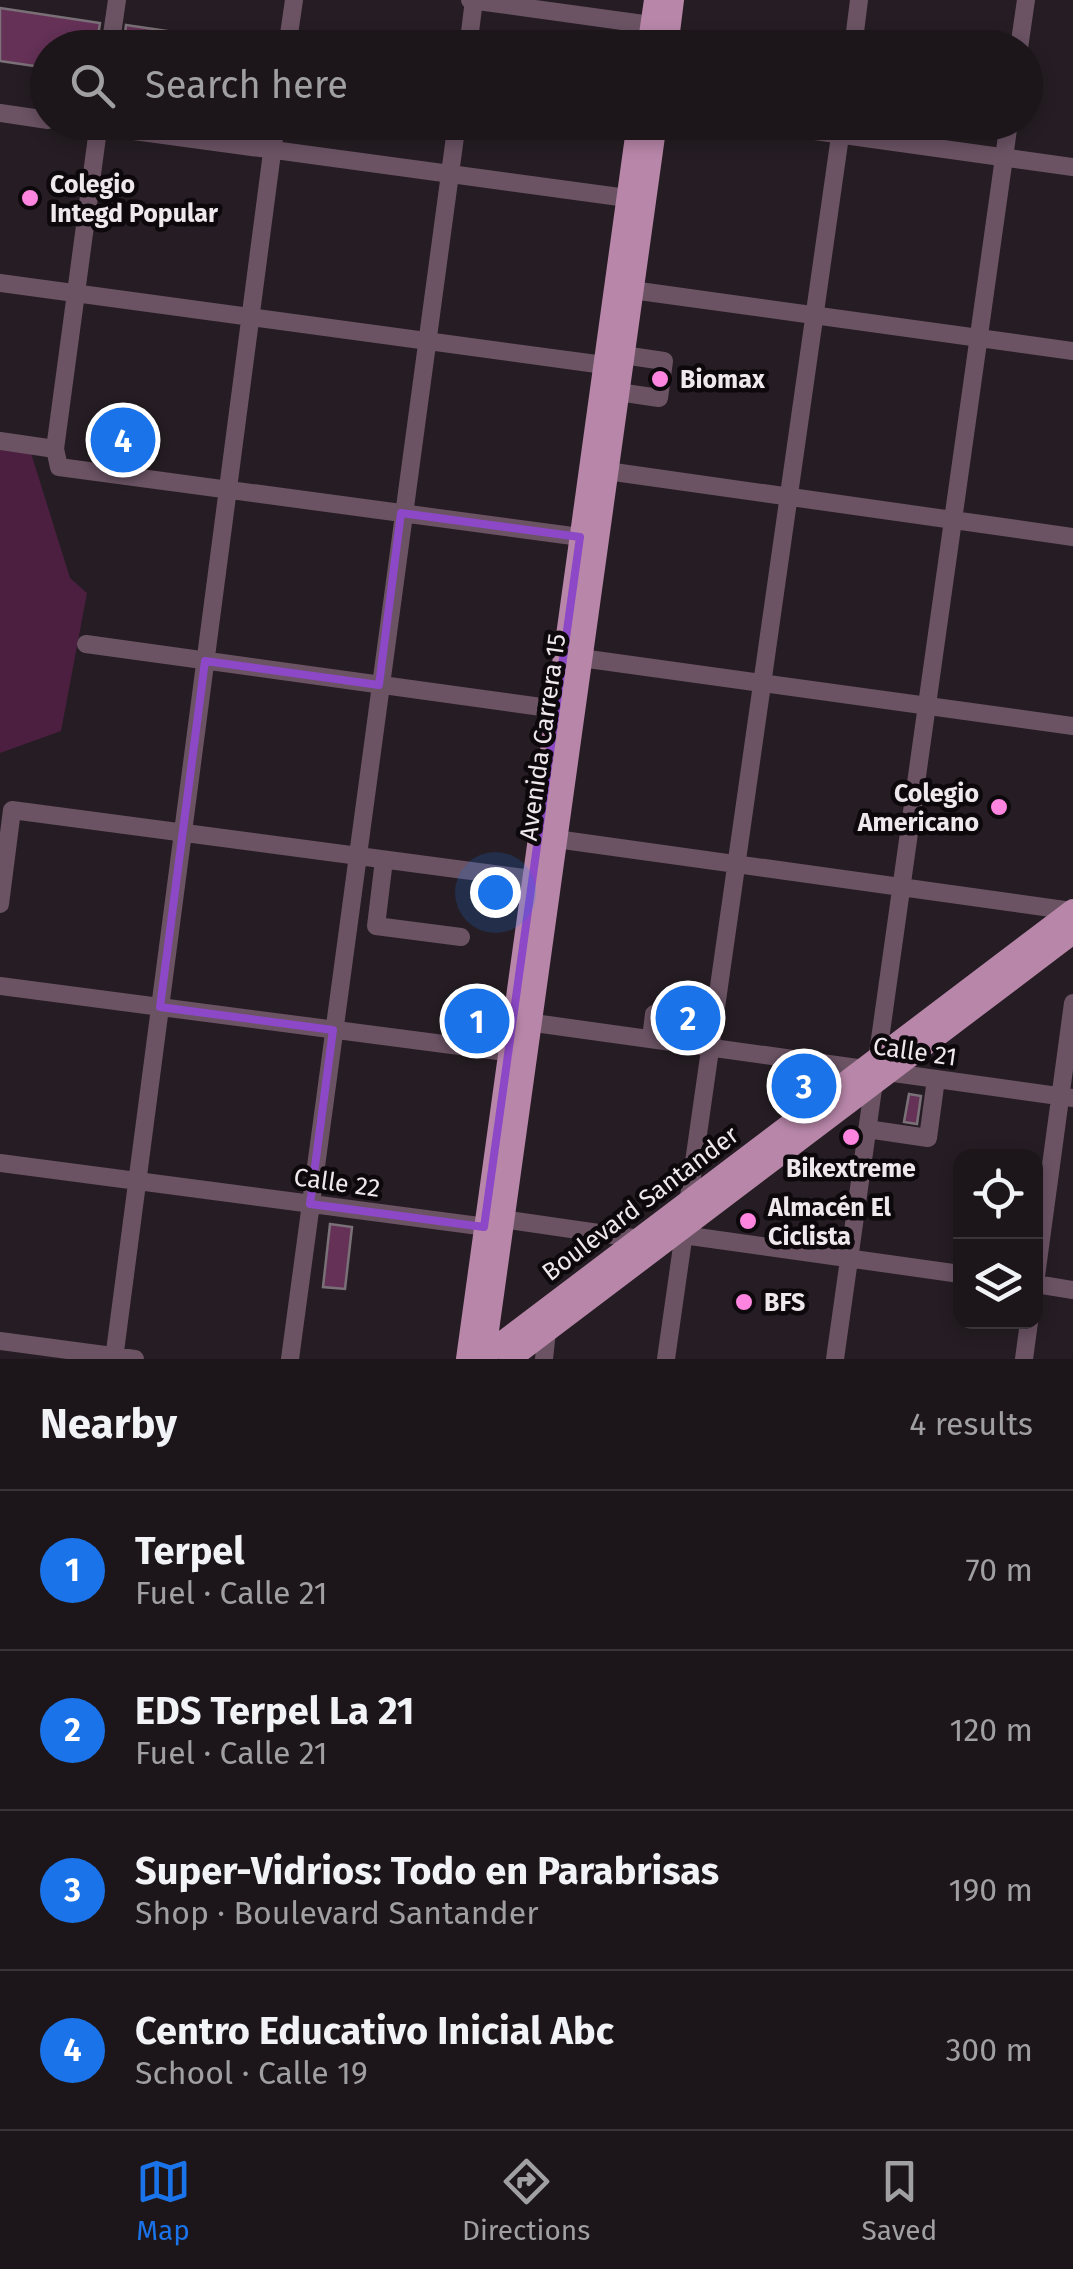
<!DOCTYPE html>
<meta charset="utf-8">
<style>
body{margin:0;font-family:"Fira Sans",sans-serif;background:#292327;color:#f1f3f6}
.controls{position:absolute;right:30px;bottom:30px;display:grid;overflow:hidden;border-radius:20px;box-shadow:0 5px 15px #0003}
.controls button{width:90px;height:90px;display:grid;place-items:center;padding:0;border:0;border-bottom:2px solid #3a3539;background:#1c161a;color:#f1f3f6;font:50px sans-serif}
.you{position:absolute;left:495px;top:892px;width:35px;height:35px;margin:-25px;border:8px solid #fff;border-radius:50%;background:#1a73e8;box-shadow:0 0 0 15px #1a73e833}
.badge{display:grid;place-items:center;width:65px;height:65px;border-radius:50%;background:#1a73e8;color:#fff;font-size:32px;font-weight:700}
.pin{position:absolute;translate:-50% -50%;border:5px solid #fff;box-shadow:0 2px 10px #0006}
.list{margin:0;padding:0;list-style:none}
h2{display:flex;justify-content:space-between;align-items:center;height:130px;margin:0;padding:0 40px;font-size:42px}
h2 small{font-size:32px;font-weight:400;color:#a09fa2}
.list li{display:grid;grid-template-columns:65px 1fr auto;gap:30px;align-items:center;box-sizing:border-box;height:160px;padding:0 40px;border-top:2px solid #3a3539}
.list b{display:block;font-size:38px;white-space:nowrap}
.list p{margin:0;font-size:32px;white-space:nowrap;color:#a09fa2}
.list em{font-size:32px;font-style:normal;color:#a09fa2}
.icon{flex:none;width:55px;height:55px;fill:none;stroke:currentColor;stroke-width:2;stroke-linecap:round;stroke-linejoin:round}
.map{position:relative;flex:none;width:1073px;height:1359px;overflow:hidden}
.search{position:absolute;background:#1c161a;box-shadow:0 5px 15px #0003;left:30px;right:30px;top:30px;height:110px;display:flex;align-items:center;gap:25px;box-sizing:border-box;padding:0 35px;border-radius:55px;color:#a09fa2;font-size:38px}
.sheet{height:770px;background:#1c161a}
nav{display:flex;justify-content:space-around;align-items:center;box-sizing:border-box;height:140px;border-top:2px solid #3a3539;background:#1c161a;font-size:28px;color:#a09fa2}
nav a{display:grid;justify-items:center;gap:5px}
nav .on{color:#1a73e8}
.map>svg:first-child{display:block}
.green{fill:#4c1f41}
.building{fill:#653157;stroke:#7a7077;stroke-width:2.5}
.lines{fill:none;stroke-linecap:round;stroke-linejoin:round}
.minor-tunnel{stroke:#433b41;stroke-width:18;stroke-dasharray:18 9;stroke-linecap:butt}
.minor{stroke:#6b5364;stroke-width:18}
.major{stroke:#b886a9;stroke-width:22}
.marked{fill:none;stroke:#8c48c6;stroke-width:8;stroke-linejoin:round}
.poi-dot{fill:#fe85df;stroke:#0c080b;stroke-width:4}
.labels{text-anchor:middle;stroke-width:9;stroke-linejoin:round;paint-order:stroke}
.poi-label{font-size:25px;font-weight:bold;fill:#eee8ec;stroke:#0c080b;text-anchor:start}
.street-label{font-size:25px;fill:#eee8ec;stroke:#0c080b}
</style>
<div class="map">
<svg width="1073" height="1359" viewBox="0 0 1073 1359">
<rect width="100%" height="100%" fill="#251d23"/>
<path class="green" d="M 0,446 L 30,450 L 70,578 L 87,593 L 61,731 L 0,753 Z"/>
<path class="building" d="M 0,8 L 100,23 L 96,48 L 48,48 L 48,68 L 0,61 Z
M 126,25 L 236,41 L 235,48 L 123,48 Z
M 909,1094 L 921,1096 L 917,1124 L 904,1122 Z
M 330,1224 L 352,1227 L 345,1289 L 323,1287 Z"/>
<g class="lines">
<path class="minor-tunnel" d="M 464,1034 L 484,1016"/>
<path class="minor" d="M 470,0 L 651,25
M 110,48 L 117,0
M 287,48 L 294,0
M 468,48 L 474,0
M 853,48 L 859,0
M 1019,48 L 1026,0
M 0,113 L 48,120
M 68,122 L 627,198
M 99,122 L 55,449 L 59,467 L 580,537
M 750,122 L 1073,167
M 0,283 L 604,365
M 632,290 L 1073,351
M 618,392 L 659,398 L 664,361 L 623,355
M 0,441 L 55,449
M 607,471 L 1073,537
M 86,644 L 556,709
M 581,658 L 1073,726
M 556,839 L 1073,911
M 384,860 L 376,926 L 461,937
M 0,904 L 12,810 L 532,879
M 0,986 L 520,1054
M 484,1016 L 1073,1098
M 651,1039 L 654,1014 L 715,1022
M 867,1129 L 928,1138 L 936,1079
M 0,1163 L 479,1226 L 502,1219 L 647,1240
M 676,1234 L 960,1274
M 1036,1276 L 1073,1003
M 1036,1284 L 1073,1290
M 0,1341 L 135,1359
M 114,1359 L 276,122
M 290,1359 L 457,122
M 544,1359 L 547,1331
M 666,1359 L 842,122
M 835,1359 L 1009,122
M 1024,1359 L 1029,1322"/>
<path class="major" d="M 648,48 L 655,0
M 667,48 L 673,0
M 467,1359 L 638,122
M 480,1359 L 1073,910
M 484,1359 L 656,122
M 510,1359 L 1073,933"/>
</g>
<path class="marked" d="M 401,513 L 580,537 L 484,1227 L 310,1204 L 333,1030 L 160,1007 L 205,661 L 379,685 Z"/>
<g class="poi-dot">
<circle cx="30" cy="198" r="10"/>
<circle cx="660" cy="379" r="10"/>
<circle cx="999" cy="807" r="10"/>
<circle cx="851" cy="1137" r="10"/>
<circle cx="748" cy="1221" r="10"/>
<circle cx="744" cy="1302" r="10"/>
</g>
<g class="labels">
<g class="poi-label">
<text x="50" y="193">Colegio<tspan x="50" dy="29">Integd Popular</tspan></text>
<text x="680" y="388">Biomax</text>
<text x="979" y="802" text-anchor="end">Colegio<tspan x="979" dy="29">Americano</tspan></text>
<text x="851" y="1177" text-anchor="middle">Bikextreme</text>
<text x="768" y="1216">Almacén El<tspan x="768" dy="29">Ciclista</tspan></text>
<text x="764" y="1311">BFS</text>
</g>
<g class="street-label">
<text transform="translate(542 737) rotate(-82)" y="9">Avenida Carrera 15</text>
<text transform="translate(915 1051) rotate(8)" y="9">Calle 21</text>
<text transform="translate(337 1182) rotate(8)" y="9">Calle 22</text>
<text transform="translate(640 1203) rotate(-37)" y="9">Boulevard Santander</text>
</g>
</g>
</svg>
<div class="controls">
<button><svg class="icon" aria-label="locate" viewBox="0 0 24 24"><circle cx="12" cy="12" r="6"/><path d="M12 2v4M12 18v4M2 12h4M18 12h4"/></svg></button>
<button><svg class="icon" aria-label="layers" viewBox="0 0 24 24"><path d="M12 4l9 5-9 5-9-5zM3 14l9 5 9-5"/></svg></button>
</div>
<div class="you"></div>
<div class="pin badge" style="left:477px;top:1021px">1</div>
<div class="pin badge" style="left:688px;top:1018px">2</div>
<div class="pin badge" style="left:804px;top:1086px">3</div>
<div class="pin badge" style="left:123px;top:440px">4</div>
<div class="search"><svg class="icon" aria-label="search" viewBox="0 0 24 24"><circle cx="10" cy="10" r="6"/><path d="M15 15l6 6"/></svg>Search here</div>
</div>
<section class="sheet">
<h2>Nearby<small>4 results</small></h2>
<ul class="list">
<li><span class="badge">1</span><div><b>Terpel</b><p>Fuel · Calle 21</p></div><em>70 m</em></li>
<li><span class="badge">2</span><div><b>EDS Terpel La 21</b><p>Fuel · Calle 21</p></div><em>120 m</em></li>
<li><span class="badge">3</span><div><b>Super-Vidrios: Todo en Parabrisas</b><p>Shop · Boulevard Santander</p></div><em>190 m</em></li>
<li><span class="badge">4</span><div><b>Centro Educativo Inicial Abc</b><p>School · Calle 19</p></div><em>300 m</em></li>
</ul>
</section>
<nav>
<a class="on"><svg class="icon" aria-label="map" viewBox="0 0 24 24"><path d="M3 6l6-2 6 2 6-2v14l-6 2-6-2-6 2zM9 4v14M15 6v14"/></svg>Map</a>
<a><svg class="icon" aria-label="directions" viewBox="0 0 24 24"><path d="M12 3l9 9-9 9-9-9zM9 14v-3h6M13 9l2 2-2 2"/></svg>Directions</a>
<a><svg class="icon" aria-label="saved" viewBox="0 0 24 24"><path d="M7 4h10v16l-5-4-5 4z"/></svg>Saved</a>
</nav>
